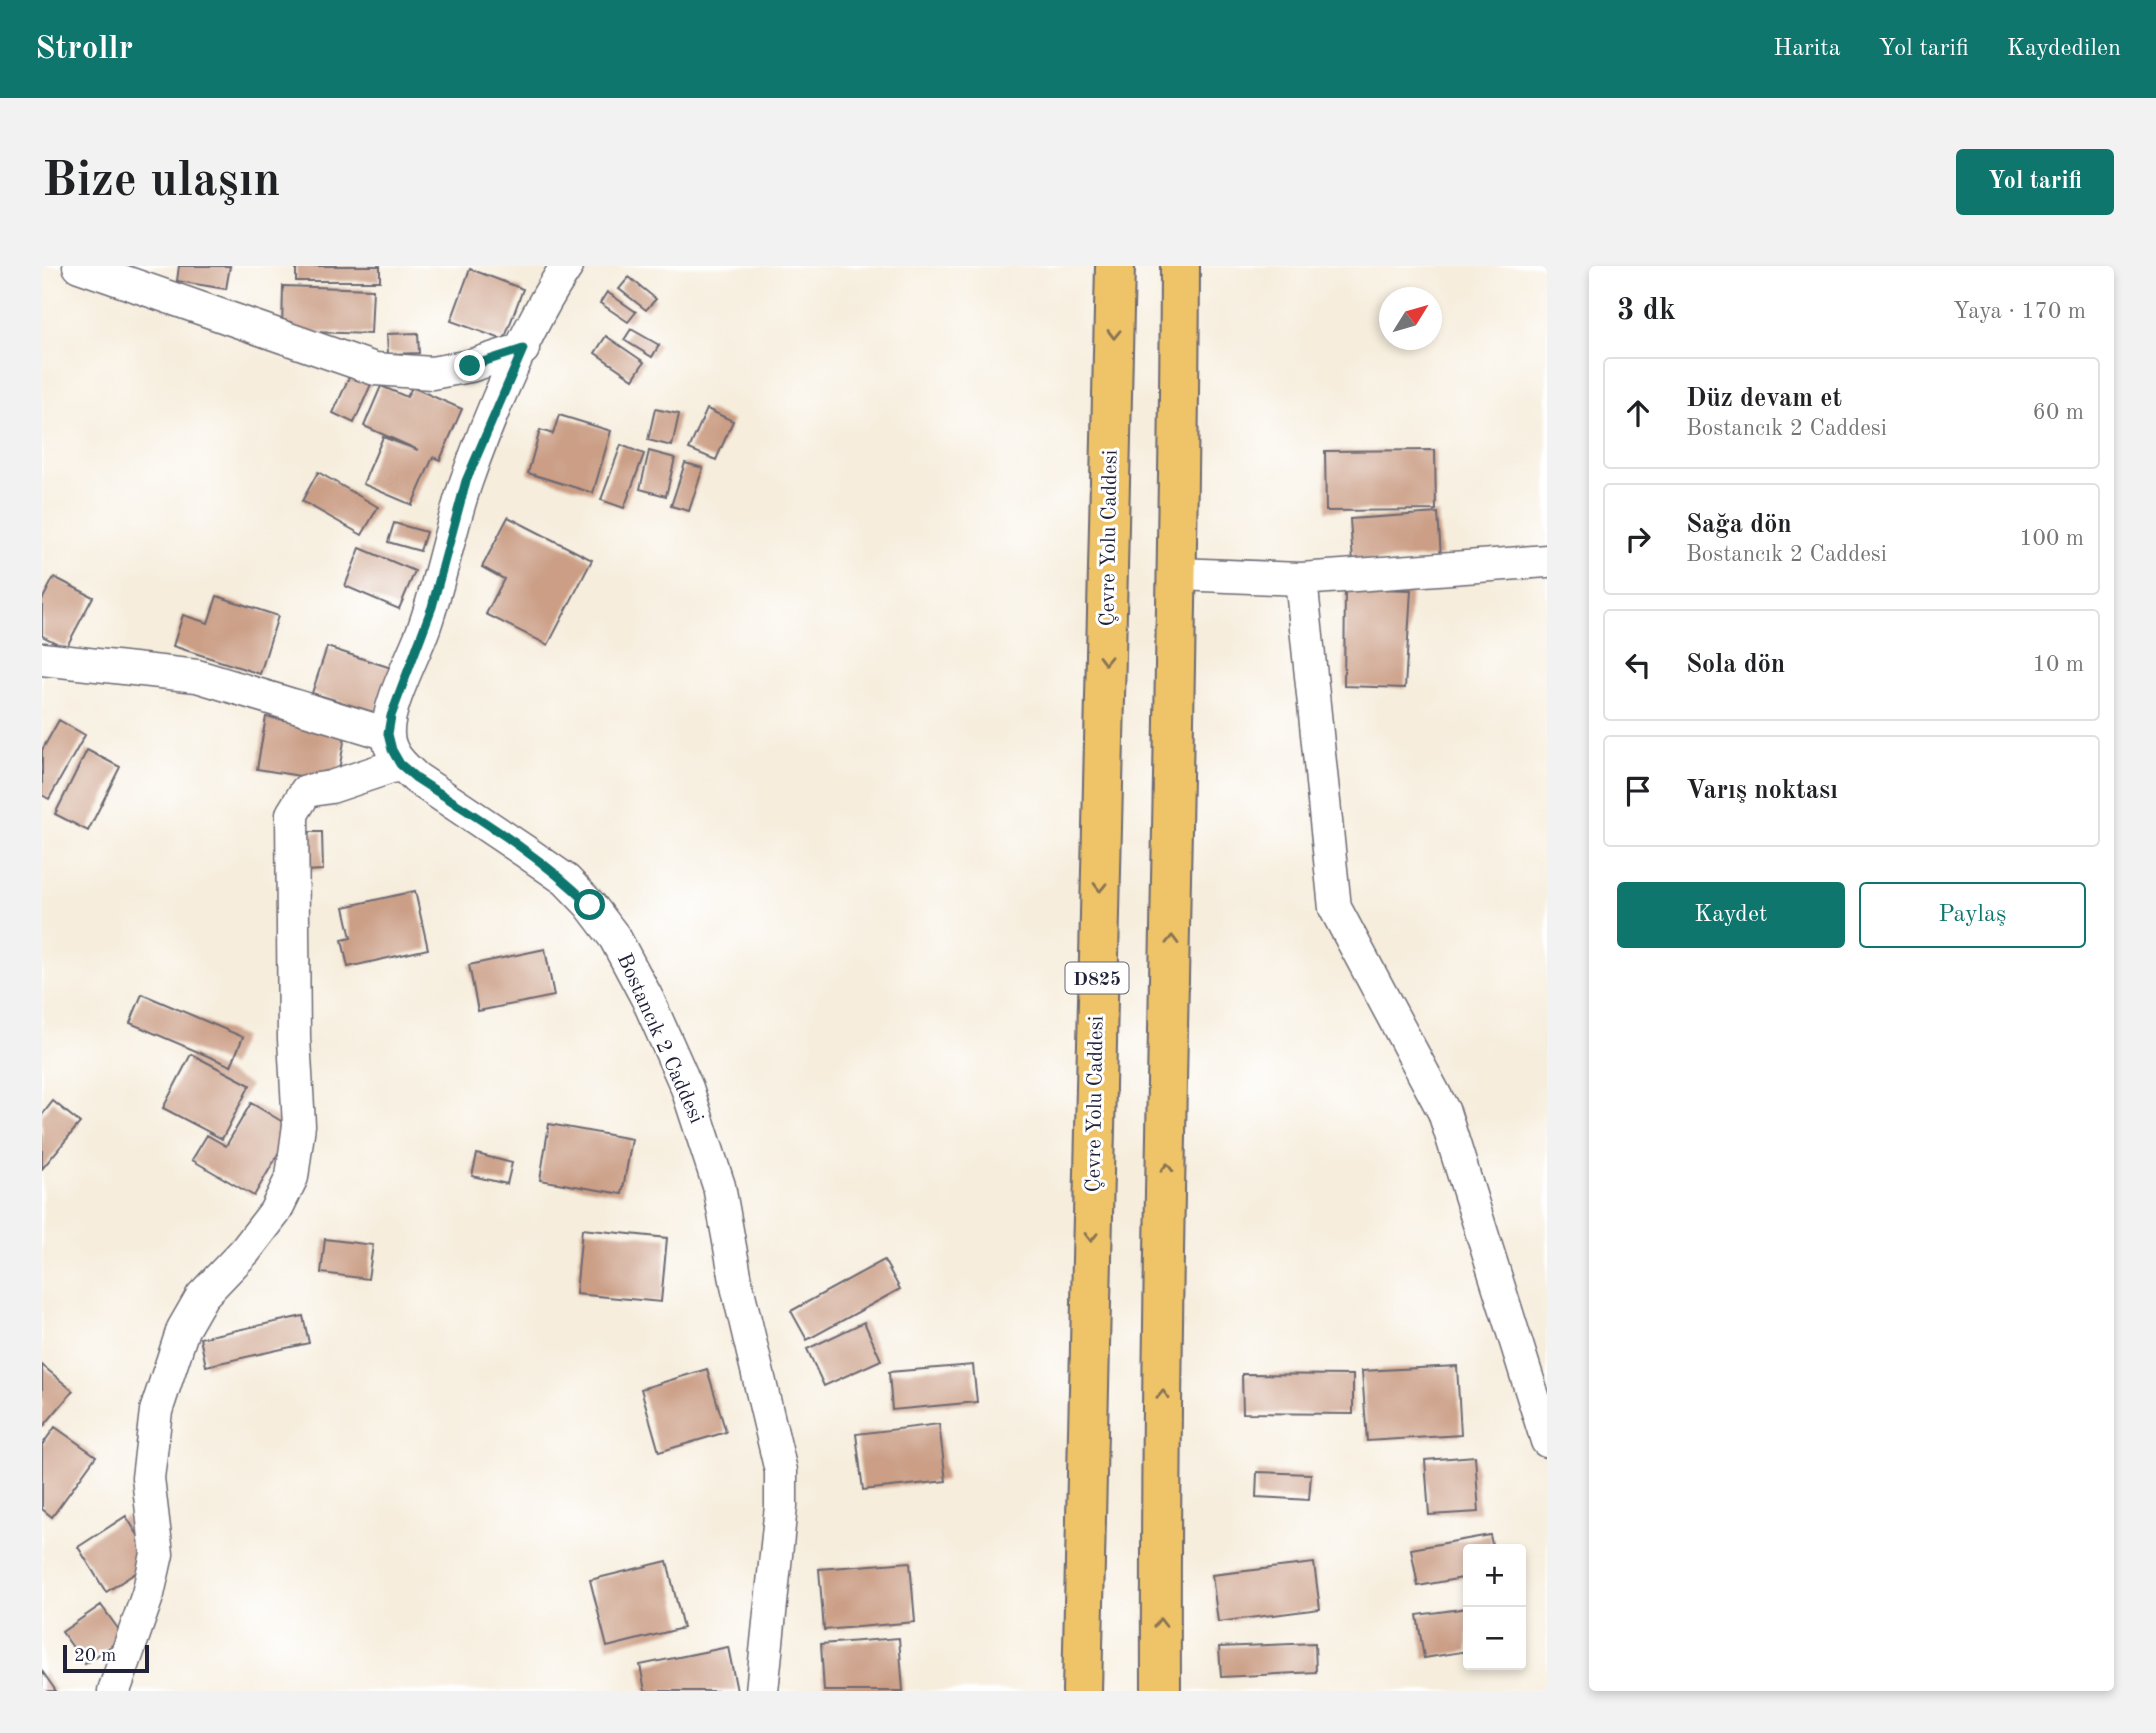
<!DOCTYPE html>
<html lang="tr">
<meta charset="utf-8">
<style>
body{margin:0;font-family:"Old Standard TT",serif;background:#f2f2f2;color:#202124}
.controls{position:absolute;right:21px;bottom:21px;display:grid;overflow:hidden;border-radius:7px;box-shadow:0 4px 10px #0003}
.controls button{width:63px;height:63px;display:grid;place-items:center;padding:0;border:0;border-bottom:2px solid #e0e0e0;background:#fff;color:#202124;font:35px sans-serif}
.compass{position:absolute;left:1337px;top:21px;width:63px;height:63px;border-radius:50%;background:#fff;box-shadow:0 4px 10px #0003;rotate:53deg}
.scale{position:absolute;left:21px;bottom:18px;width:86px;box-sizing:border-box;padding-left:7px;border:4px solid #22223b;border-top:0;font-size:19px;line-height:24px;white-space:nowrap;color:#22223b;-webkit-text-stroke:5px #fff;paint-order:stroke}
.stop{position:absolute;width:21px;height:21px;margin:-16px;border:5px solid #0f766e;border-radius:50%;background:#fff}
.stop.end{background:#0f766e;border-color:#fff;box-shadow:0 2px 7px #0008}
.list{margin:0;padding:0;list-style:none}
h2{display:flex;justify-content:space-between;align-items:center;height:91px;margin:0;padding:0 28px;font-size:30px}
h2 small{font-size:23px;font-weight:400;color:#757577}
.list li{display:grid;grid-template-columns:46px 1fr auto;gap:21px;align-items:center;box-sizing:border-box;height:112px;margin:0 14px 14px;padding:0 14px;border:2px solid #e0e0e0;border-radius:7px}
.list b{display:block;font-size:26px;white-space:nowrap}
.list p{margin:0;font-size:23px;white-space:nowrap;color:#757577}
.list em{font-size:23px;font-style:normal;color:#757577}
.actions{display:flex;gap:14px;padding:21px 28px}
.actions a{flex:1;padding:16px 0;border:2px solid #0f766e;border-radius:7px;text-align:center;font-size:24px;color:#0f766e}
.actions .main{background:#0f766e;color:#fff}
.icon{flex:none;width:38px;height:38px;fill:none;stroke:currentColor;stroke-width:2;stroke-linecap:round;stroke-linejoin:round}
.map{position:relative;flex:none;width:1505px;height:1425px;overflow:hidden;border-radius:7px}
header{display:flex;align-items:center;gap:42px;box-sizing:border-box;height:98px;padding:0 35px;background:#0f766e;color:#fff}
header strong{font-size:33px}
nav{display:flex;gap:38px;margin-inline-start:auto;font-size:24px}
.intro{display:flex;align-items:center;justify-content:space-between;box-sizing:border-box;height:168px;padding:0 42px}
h1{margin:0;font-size:49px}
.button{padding:18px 32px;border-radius:7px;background:#0f766e;color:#fff;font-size:24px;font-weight:700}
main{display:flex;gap:42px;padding:0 42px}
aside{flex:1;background:#fff;border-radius:7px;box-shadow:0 4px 10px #0003}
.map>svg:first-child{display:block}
.building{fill:#cb9e85}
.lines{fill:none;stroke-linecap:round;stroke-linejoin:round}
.minor-casing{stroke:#6c6973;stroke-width:35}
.highway-casing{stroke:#6c6973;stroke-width:42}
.minor{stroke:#fff;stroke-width:32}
.highway{stroke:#efc469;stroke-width:38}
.oneway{stroke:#887352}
.route{stroke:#0f766e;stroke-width:9}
.labels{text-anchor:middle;stroke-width:6;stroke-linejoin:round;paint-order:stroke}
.shield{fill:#fff;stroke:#646476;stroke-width:2}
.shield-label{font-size:19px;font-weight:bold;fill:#22223b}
.street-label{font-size:21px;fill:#22223b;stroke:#fff}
</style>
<header>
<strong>Strollr</strong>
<nav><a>Harita</a><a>Yol tarifi</a><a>Kaydedilen</a></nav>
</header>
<div class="intro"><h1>Bize ulaşın</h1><a class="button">Yol tarifi</a></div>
<main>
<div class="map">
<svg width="1505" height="1425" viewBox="0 0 1505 1425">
<rect width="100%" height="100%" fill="#fff"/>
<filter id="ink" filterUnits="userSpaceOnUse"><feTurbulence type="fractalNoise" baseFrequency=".0143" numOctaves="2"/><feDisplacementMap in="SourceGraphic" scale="14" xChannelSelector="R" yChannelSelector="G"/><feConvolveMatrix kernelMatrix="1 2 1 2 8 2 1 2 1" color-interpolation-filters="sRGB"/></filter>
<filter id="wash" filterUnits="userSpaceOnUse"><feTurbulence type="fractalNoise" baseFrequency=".00686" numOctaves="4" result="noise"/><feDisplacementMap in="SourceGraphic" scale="28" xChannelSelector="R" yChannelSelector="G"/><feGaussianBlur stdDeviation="1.57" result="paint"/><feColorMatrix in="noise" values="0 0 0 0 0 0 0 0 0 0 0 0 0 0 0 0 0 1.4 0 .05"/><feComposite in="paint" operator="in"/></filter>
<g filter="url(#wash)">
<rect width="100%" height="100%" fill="#f6eddc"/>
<g id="blocks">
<path class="building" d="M 137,0 L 188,0 L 184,23 L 135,15 Z
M 254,0 L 338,0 L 338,15 L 254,15 Z
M 428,3 L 481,23 L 462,74 L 409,55 Z
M 587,11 L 614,33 L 604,44 L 577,23 Z
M 241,20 L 331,23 L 329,68 L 240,65 Z
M 565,26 L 594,46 L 586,56 L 558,37 Z
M 589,63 L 617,79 L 610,91 L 582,74 Z
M 376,67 L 377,87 L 346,88 L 345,68 Z
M 564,70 L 602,96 L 591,113 L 553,87 Z
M 309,107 L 330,116 L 312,157 L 291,147 Z
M 339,120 L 365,131 L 370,121 L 420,143 L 398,194 L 391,191 L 370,239 L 321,218 L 341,171 L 376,184 L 322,160 Z
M 613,143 L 637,148 L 630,180 L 606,174 Z
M 665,143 L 691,155 L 674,194 L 647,183 Z
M 517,149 L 569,165 L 551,227 L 486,207 L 498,164 L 511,168 Z
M 579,179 L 602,188 L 582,242 L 559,234 Z
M 1393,184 L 1394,244 L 1284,245 L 1283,185 Z
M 607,185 L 633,192 L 624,230 L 598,223 Z
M 643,197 L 661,202 L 647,245 L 629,240 Z
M 276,206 L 336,241 L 320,269 L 260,235 Z
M 1396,247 L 1399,291 L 1311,296 L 1308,253 Z
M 466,251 L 550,294 L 506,379 L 444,348 L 462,313 L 440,301 Z
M 352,257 L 384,266 L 378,285 L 346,276 Z
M 318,282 L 373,305 L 357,343 L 303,320 Z
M 12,311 L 51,331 L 24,382 L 0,370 L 0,334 Z
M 1303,322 L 1369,324 L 1363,422 L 1302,420 Z
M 175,330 L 236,350 L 218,408 L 131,380 L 141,349 L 166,357 Z
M 285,381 L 349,402 L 334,447 L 270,427 Z
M 224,451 L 304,464 L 295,516 L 215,503 Z
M 17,454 L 43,469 L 7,533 L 0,529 L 0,484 Z
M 45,484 L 78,501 L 46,565 L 13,548 Z
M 262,566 L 280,566 L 281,604 L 263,605 Z
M 373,625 L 386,683 L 306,701 L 300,674 L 309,672 L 302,641 Z
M 503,683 L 512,730 L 436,745 L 427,699 Z
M 100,728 L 201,771 L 189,800 L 88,757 Z
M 149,788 L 208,819 L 180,873 L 121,842 Z
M 11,835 L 38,857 L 0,903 L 0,849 Z
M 209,837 L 251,862 L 212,930 L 150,894 L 165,869 L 184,880 Z
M 507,858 L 590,873 L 580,928 L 498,914 Z
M 435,888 L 470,897 L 465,918 L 430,910 Z
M 540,963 L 625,972 L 619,1036 L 534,1028 Z
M 283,973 L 331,979 L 326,1013 L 279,1007 Z
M 842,994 L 858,1023 L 765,1074 L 749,1045 Z
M 261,1050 L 267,1077 L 164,1100 L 158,1072 Z
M 822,1056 L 839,1094 L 782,1120 L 765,1083 Z
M 0,1099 L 31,1125 L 0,1162 Z
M 931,1099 L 935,1136 L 850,1144 L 847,1106 Z
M 1415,1100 L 1419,1169 L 1325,1175 L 1320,1105 Z
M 665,1103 L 684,1166 L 617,1186 L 599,1123 Z
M 1200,1108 L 1311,1109 L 1311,1148 L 1201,1147 Z
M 897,1158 L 904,1215 L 821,1224 L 814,1168 Z
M 13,1161 L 54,1190 L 10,1251 L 0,1243 L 0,1179 Z
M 1433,1190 L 1437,1246 L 1387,1249 L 1383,1194 Z
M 1215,1206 L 1269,1208 L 1267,1234 L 1214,1231 Z
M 84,1250 L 112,1295 L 64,1326 L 36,1281 Z
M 1448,1269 L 1451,1283 L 1426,1283 L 1426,1311 L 1376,1320 L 1369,1283 Z
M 625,1295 L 641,1362 L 565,1381 L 548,1314 Z
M 868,1296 L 873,1356 L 782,1364 L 777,1303 Z
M 1272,1297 L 1278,1343 L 1176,1356 L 1170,1309 Z
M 59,1339 L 82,1371 L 43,1398 L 20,1366 Z
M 1426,1342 L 1426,1385 L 1382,1392 L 1375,1349 Z
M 857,1372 L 861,1425 L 782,1425 L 779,1378 Z
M 1273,1377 L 1274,1406 L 1179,1411 L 1177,1381 Z
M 686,1381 L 695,1425 L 603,1425 L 598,1399 Z
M 0,1405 L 14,1425 L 0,1425 Z"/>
</g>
</g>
<g filter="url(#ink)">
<use href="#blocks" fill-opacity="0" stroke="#6c6973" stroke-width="2"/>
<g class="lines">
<g class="minor-casing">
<path id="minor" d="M 37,0 L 333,103 L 390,107 L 428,100 L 481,83
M 525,0 C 486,57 447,150 424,216 C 408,263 399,312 383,359 C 373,388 344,440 346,469 C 347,488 361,500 374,512 L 484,586 L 524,614 L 548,639 L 573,672 L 606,734 L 645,822 L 677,920 L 695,1020 L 739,1205 L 739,1240 L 720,1425
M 1137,308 L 1259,313 L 1505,295
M 1259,313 L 1293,642 L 1402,846 L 1505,1175
M 0,393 L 155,410 L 346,468
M 72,1425 L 106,1328 L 115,1288 L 106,1212 L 114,1145 L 141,1063 L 160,1030 L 203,985 L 233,946 L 250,911 L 257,859 L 252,773 L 250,548 L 264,525 L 289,521 L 358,498"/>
</g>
<g class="highway-casing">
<path id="highway" d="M 1040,1425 L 1073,0
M 1119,1425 C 1117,950 1136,475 1138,0"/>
</g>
<use href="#minor" class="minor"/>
<use href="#highway" class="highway"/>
</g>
<defs><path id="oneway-chevron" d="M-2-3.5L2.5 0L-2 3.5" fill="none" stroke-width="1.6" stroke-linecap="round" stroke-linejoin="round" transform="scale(1.75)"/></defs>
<g class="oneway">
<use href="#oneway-chevron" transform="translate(1072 68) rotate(91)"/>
<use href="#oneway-chevron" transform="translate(1063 394) rotate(91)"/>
<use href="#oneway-chevron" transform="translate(1058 621) rotate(91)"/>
<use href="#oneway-chevron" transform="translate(1130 674) rotate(-89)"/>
<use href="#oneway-chevron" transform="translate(1125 902) rotate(-89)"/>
<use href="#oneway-chevron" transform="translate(1049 971) rotate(91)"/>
<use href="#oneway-chevron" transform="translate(1121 1129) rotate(-89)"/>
<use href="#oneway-chevron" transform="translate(1118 1357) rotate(-90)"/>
</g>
</g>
<g class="lines" filter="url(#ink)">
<path class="route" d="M 428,100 L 481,83 L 424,215 L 390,341 L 349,450 L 346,468 L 350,484 L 358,498 L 374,512 C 434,551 497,588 548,639"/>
</g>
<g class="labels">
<rect class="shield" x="1023.5" y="696.5" width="63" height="31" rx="5"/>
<g class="shield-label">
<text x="1055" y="719">D825</text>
</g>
<g class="street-label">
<text transform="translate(1066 272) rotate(-89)" y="7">Çevre Yolu Caddesi</text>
<text transform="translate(619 772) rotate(66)" y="7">Bostancık 2 Caddesi</text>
<text transform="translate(1052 838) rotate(-89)" y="7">Çevre Yolu Caddesi</text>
</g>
</g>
</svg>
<div class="controls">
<button>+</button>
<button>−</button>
</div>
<svg class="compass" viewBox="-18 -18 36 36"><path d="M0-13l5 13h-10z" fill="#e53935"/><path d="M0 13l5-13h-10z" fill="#757577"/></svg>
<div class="scale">20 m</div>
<div class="stop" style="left:548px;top:639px"></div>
<div class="stop end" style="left:428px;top:100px"></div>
</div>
<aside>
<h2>3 dk<small>Yaya · 170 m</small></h2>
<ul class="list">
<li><svg class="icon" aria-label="ahead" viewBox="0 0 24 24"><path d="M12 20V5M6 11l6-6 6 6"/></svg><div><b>Düz devam et</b><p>Bostancık 2 Caddesi</p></div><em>60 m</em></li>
<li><svg class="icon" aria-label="right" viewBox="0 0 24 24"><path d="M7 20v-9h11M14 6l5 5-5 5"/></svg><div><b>Sağa dön</b><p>Bostancık 2 Caddesi</p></div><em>100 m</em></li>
<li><svg class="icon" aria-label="left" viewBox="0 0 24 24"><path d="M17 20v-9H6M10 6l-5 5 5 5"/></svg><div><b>Sola dön</b></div><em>10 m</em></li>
<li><svg class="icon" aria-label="arrive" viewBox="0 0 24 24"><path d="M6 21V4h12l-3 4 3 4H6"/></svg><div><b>Varış noktası</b></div></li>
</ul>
<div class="actions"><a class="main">Kaydet</a><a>Paylaş</a></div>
</aside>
</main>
